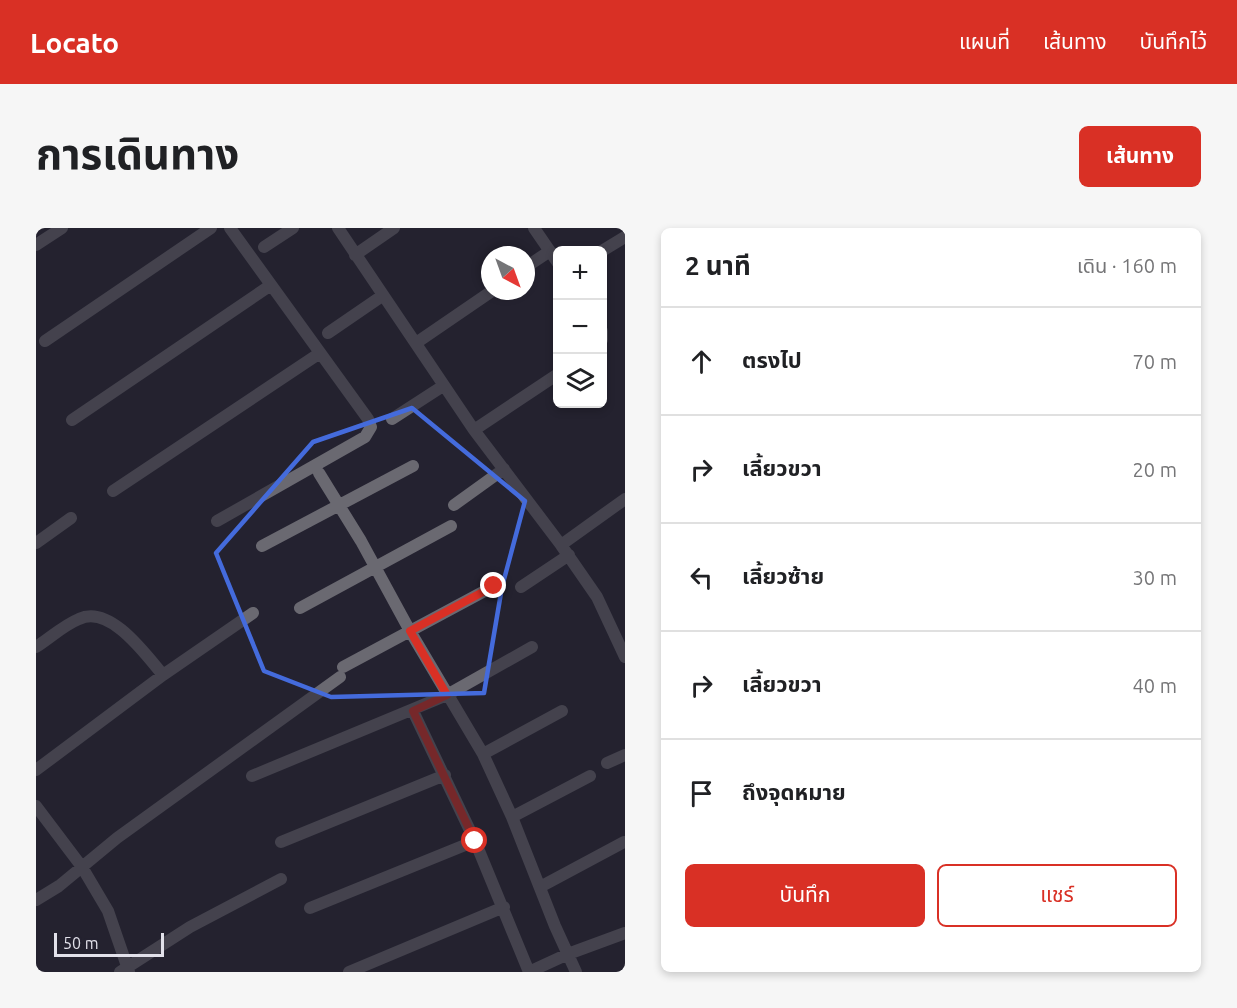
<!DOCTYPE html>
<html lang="th">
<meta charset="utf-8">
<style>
body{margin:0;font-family:Ubuntu,"Noto Sans Thai",sans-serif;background:#f6f6f6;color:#202124}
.controls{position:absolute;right:18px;top:18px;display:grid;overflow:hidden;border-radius:9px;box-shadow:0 3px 9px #0003}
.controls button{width:54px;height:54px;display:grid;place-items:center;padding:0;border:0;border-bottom:2px solid #e0e0e0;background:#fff;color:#202124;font:30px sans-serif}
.compass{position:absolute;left:445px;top:18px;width:54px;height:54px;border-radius:50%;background:#fff;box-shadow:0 3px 9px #0003;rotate:139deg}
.scale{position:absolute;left:18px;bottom:15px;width:110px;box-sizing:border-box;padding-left:6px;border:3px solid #e2e1ea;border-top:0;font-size:16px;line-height:21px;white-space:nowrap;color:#e2e1ea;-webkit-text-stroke:4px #242230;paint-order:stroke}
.stop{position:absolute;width:18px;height:18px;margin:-14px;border:4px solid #d93025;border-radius:50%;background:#fff}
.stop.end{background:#d93025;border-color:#fff;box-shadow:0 2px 6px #0008}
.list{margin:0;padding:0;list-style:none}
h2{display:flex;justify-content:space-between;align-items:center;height:78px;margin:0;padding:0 24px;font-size:26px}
h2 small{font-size:20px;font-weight:400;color:#757577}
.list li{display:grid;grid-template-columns:39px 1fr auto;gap:18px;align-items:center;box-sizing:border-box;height:108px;padding:0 24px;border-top:2px solid #e0e0e0}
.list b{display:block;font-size:22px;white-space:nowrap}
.list em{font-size:20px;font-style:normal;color:#757577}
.actions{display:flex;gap:12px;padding:18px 24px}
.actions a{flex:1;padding:14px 0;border:2px solid #d93025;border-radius:9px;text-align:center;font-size:21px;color:#d93025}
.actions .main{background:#d93025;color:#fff}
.icon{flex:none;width:33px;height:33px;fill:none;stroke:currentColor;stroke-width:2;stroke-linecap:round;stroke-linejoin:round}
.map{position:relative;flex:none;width:589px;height:744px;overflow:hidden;border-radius:9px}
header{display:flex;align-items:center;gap:36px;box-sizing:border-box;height:84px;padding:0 30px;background:#d93025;color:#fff}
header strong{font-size:28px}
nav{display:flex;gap:33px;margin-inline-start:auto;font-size:21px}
.intro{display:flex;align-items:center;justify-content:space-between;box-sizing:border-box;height:144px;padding:0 36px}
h1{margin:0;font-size:42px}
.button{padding:15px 27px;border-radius:9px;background:#d93025;color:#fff;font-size:21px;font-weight:700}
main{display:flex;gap:36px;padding:0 36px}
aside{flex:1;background:#fff;border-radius:9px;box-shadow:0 3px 9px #0003}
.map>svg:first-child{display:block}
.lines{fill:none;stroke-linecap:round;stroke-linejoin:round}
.minor{stroke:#6a6971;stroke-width:12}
.route{stroke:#d93025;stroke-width:8}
.marked{fill:none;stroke:#446bdc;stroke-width:4.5;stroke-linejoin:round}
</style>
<header>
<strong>Locato</strong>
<nav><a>แผนที่</a><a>เส้นทาง</a><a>บันทึกไว้</a></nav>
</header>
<div class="intro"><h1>การเดินทาง</h1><a class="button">เส้นทาง</a></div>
<main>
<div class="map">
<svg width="589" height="744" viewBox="0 0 589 744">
<rect width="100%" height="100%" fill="#242230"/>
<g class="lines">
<path class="minor" d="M 302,0 L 438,202 L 525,317 L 561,369 L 589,429
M 498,0 L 522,35
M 0,17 L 26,0
M 228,19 L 257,0
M 566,23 L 589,9
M 319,27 L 358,0
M 490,39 L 514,23
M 566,103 L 566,112
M 292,105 L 346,68
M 9,113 L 175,0
M 380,115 L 456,63
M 356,191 L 407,158
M 36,192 L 235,57
M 438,202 L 522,146
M 283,245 L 325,313 L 374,403 L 447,526 L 476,589 L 519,698 L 540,744
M 77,263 L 284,125
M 418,277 L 468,241
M 181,293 L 329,209 L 335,199 L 332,191 L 194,0
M 0,315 L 35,290
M 525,317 L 589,271
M 226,318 L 377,238
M 485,359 L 533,327
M 264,380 L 415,298
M 0,419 C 14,410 28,397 43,391 C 74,376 110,427 127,447
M 307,439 L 458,358
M 377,483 L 439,613 L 493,744 L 532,726 L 589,705
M 447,526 L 526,483
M 571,535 L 589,527
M 0,542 L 127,447 L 217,385
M 216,548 L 411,467 L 496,419
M 0,578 L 46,639 L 72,683 L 93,744
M 476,589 L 554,548
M 245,614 L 409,547
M 504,659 L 588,614
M 0,672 L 23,658 L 81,610 L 304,449
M 274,680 L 439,613
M 84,744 L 154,699 L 245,651
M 313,744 L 468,679"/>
</g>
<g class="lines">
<path class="route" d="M 439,613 L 377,483 L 411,467 L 374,403 L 458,358"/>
</g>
<path d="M0 0H589V744H0ZM 376,180 L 489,273 L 466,359 L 448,465 L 295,469 L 228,443 L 180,325 L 277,214 Z" fill="#242230" fill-opacity=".55" fill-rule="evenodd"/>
<path class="marked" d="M 376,180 L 489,273 L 466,359 L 448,465 L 295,469 L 228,443 L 180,325 L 277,214 Z"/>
</svg>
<div class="controls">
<button>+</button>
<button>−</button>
<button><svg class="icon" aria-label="layers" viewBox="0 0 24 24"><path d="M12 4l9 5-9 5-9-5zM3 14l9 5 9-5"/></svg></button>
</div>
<svg class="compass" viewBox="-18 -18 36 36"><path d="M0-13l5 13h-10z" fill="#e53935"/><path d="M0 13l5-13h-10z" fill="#757577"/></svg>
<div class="scale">50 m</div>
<div class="stop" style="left:439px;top:613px"></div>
<div class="stop end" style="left:458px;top:358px"></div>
</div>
<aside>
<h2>2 นาที<small>เดิน · 160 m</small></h2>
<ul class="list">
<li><svg class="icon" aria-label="ahead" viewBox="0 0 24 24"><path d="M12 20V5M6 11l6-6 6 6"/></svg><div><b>ตรงไป</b></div><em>70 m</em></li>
<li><svg class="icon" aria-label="right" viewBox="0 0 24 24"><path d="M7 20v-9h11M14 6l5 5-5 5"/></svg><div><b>เลี้ยวขวา</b></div><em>20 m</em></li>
<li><svg class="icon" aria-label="left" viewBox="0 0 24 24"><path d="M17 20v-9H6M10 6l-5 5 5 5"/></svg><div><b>เลี้ยวซ้าย</b></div><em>30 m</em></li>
<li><svg class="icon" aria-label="right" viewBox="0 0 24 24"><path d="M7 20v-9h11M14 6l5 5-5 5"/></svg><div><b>เลี้ยวขวา</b></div><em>40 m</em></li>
<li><svg class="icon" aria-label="arrive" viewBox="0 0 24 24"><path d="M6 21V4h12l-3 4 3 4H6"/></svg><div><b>ถึงจุดหมาย</b></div></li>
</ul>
<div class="actions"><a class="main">บันทึก</a><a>แชร์</a></div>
</aside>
</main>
